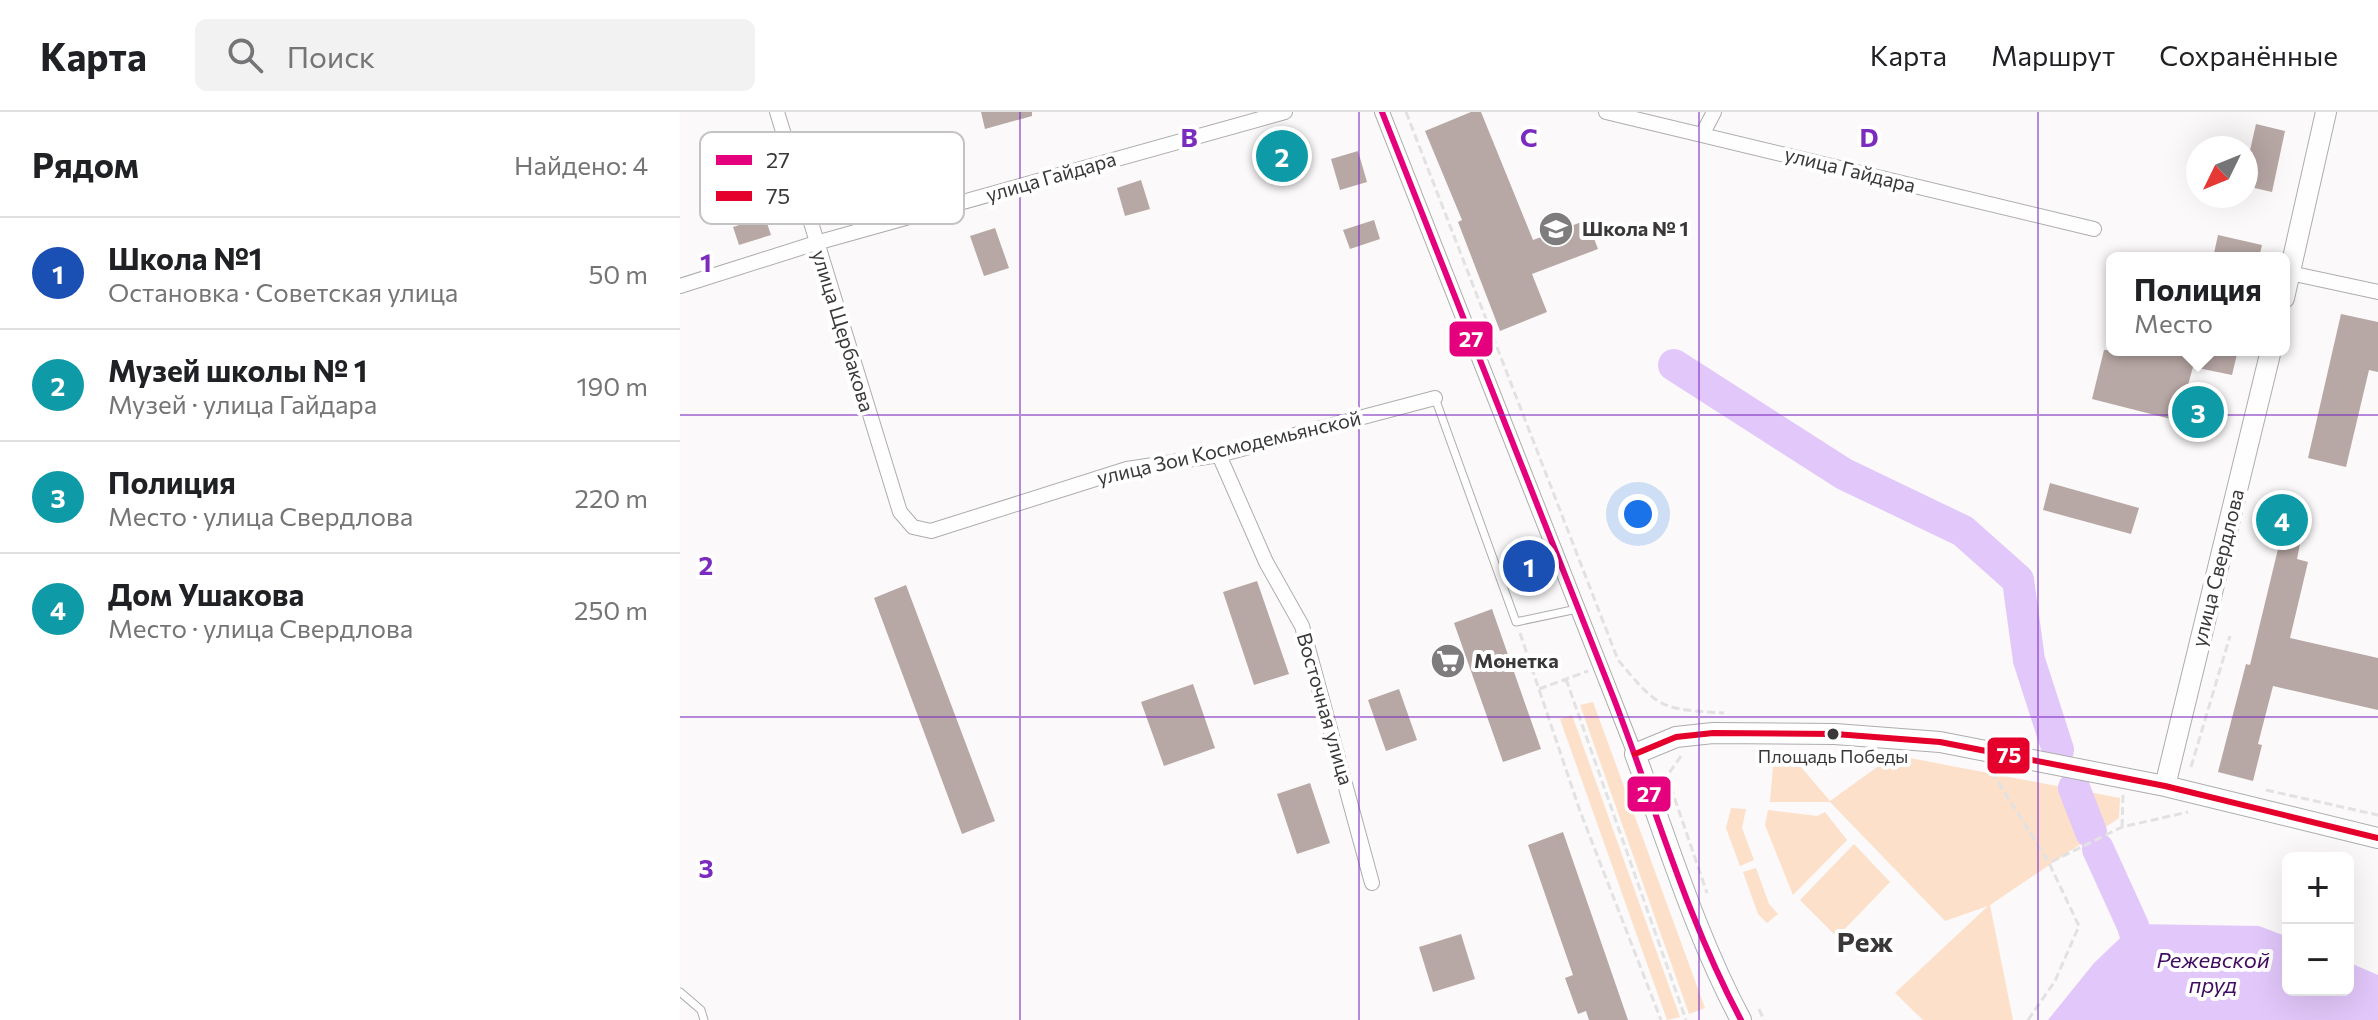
<!DOCTYPE html>
<html lang="ru">
<meta charset="utf-8">
<style>
body{margin:0;font-family:Commissioner,sans-serif;background:#f2f2f2;color:#202124}
.controls{position:absolute;right:24px;bottom:24px;display:grid;overflow:hidden;border-radius:12px;box-shadow:0 8px 32px #0002}
.controls button{width:72px;height:72px;display:grid;place-items:center;padding:0;border:0;border-bottom:2px solid #e0e0e0;background:#fff;color:#202124;font:40px sans-serif}
.compass{position:absolute;left:1506px;top:24px;width:72px;height:72px;border-radius:50%;background:#fff;box-shadow:0 8px 32px #0002;rotate:227deg}
.you{position:absolute;left:958px;top:402px;width:28px;height:28px;margin:-20px;border:6px solid #fff;border-radius:50%;background:#1a73e8;box-shadow:0 0 0 12px #1a73e833}
.badge{display:grid;place-items:center;width:52px;height:52px;border-radius:50%;background:#ea580c;color:#fff;font-size:26px;font-weight:700}
.pin{position:absolute;translate:-50% -50%;border:4px solid #fff;box-shadow:0 2px 8px #0006}
.popup{position:absolute;left:1426px;top:140px;width:184px;height:104px;box-sizing:border-box;display:grid;place-content:center;border-radius:12px;background:#fff;filter:drop-shadow(0 2px 6px #0005);font-size:26px;white-space:nowrap;color:#757577}
.popup b{font-size:30px;color:#202124}
.popup::after{content:'';position:absolute;left:50%;top:100%;margin-left:-16px;border:16px solid transparent;border-top-color:#fff}
.list{margin:0;padding:0;list-style:none}
h2{display:flex;justify-content:space-between;align-items:center;height:104px;margin:0;padding:0 32px;font-size:34px}
h2 small{font-size:26px;font-weight:400;color:#757577}
.list li{display:grid;grid-template-columns:52px 1fr auto;gap:24px;align-items:center;box-sizing:border-box;height:112px;padding:0 32px;border-top:2px solid #e0e0e0}
.list b{display:block;font-size:30px;white-space:nowrap}
.list p{margin:0;font-size:26px;white-space:nowrap;color:#757577}
.list em{font-size:26px;font-style:normal;color:#757577}
.icon{flex:none;width:44px;height:44px;fill:none;stroke:currentColor;stroke-width:2;stroke-linecap:round;stroke-linejoin:round}
.map{position:relative;flex:none;width:1698px;height:908px;overflow:hidden}
header{display:flex;align-items:center;gap:48px;box-sizing:border-box;height:112px;padding:0 40px;background:#fff;border-bottom:2px solid #e0e0e0}
header strong{font-size:38px}
nav{display:flex;gap:44px;margin-inline-start:auto;font-size:28px}
.search{width:560px;height:72px;background:#f2f2f2;display:flex;align-items:center;gap:20px;box-sizing:border-box;padding:0 28px;border-radius:12px;color:#757577;font-size:30px}
main{display:flex}
aside{flex:1;background:#fff}
.map>svg:first-child{display:block}
.green{fill:#fce0ca}
.water{fill:#e2c7fa}
.lines{fill:none;stroke-linecap:round;stroke-linejoin:round}
.river{stroke:#e2c7fa;stroke-width:32}
.building{fill:#b8a8a5}
.lane-casing{stroke:#aeadad;stroke-width:9}
.street-casing{stroke:#aeadad;stroke-width:16}
.secondary-casing{stroke:#aeadad;stroke-width:22}
.path{stroke:#e2e2e2;stroke-width:3;stroke-dasharray:8 4;stroke-linecap:butt}
.lane{stroke:#fefefe;stroke-width:7}
.street{stroke:#fefefe;stroke-width:14}
.secondary{stroke:#fefefe;stroke-width:20}
.bus-1-casing{stroke:#fff;stroke-width:12}
.bus-2-casing{stroke:#fff;stroke-width:12}
.bus-1{stroke:#e5007d;stroke-width:6}
.bus-2{stroke:#e4002b;stroke-width:6}
.grid{fill:none;stroke:#7b2cbf;stroke-width:2;stroke-opacity:0.55}
.bus-dot{fill:#3a3838;stroke:#fff;stroke-width:3}
.labels{text-anchor:middle;stroke-width:8;stroke-linejoin:round;paint-order:stroke}
.bus-label{font-size:18px;fill:#3a3838;stroke:#fff}
.street-label{font-size:20px;fill:#3a3838;stroke:#fff}
.poi-label{font-size:20px;font-weight:bold;fill:#3a3838;stroke:#fff;text-anchor:start}
.water-label{font-size:22px;font-style:italic;fill:#410b60;stroke:#fff}
.district-label{font-size:28px;font-weight:bold;fill:#3a3838;stroke:#fff}
.key{fill:#fff;stroke:#c4c3c3;stroke-width:2}
.key-label{font-size:22px;fill:#3a3838}
.grid-label{font-size:26px;text-anchor:middle;font-weight:bold;fill:#7b2cbf;stroke:#fff;stroke-width:8;stroke-linejoin:round;paint-order:stroke}
.line-badge{stroke:#fff;stroke-width:3}
.badge-label{font-size:22px;text-anchor:middle;font-weight:bold;fill:#fff}
</style>
<header>
<strong>Карта</strong>
<div class="search"><svg class="icon" aria-label="search" viewBox="0 0 24 24"><circle cx="10" cy="10" r="6"/><path d="M15 15l6 6"/></svg>Поиск</div>
<nav><a>Карта</a><a>Маршрут</a><a>Сохранённые</a></nav>
</header>
<main>
<aside>
<h2>Рядом<small>Найдено: 4</small></h2>
<ul class="list">
<li><span class="badge" style="background:#1a4fb4">1</span><div><b>Школа №1</b><p>Остановка · Советская улица</p></div><em>50 m</em></li>
<li><span class="badge" style="background:#0f9aa8">2</span><div><b>Музей школы № 1</b><p>Музей · улица Гайдара</p></div><em>190 m</em></li>
<li><span class="badge" style="background:#0f9aa8">3</span><div><b>Полиция</b><p>Место · улица Свердлова</p></div><em>220 m</em></li>
<li><span class="badge" style="background:#0f9aa8">4</span><div><b>Дом Ушакова</b><p>Место · улица Свердлова</p></div><em>250 m</em></li>
</ul>
</aside>
<div class="map">
<svg width="1698" height="908" viewBox="0 0 1698 908">
<rect width="100%" height="100%" fill="#fbf9f9"/>
<path class="green" d="M 913,590 L 1025,896 L 1009,902 L 900,593 Z
M 892,603 L 1000,905 L 987,908 L 880,607 Z
M 1109,641 L 1150,689 L 1214,643 L 1440,686 L 1439,706 L 1310,793 L 1333,908 L 1243,908 L 1215,881 L 1308,794 L 1265,809 L 1150,690 L 1090,690 L 1094,642 Z
M 1051,696 L 1066,697 L 1062,716 L 1074,748 L 1060,754 L 1046,716 Z
M 1088,698 L 1137,704 L 1145,700 L 1167,728 L 1113,783 L 1085,713 Z
M 1174,732 L 1210,770 L 1157,825 L 1120,788 Z
M 1076,756 L 1089,792 L 1098,802 L 1087,811 L 1078,802 L 1063,760 Z"/>
<path class="water" d="M 1455,812 L 1579,814 L 1608,825 L 1608,878 L 1668,878 L 1668,850 L 1698,863 L 1698,908 L 1368,908 L 1414,851 Z"/>
<g class="lines">
<path class="river" d="M 994,253 L 1164,362 L 1283,419 L 1338,468 L 1349,548 L 1378,638
M 1394,676 L 1411,720
M 1418,737 L 1453,814 L 1481,908"/>
</g>
<path class="building" d="M 301,0 L 352,0 L 352,4 L 305,17 Z
M 791,0 L 801,0 L 853,128 L 907,108 L 918,137 L 852,162 L 867,200 L 820,219 L 778,110 L 782,108 L 745,19 Z
M 1576,12 L 1605,19 L 1592,80 L 1566,74 L 1566,56 Z
M 606,28 L 618,65 L 594,73 L 582,36 Z
M 678,39 L 687,70 L 660,78 L 651,47 Z
M 461,68 L 470,97 L 445,104 L 437,76 Z
M 85,105 L 91,123 L 59,133 L 53,115 Z
M 694,108 L 700,127 L 670,137 L 663,118 Z
M 315,116 L 329,156 L 304,164 L 290,124 Z
M 1538,123 L 1582,133 L 1579,146 L 1533,146 Z
M 1661,202 L 1698,210 L 1698,260 L 1689,258 L 1666,355 L 1628,346 Z
M 1424,238 L 1558,238 L 1552,263 L 1513,255 L 1505,284 L 1536,291 L 1530,317 L 1412,287 Z
M 1370,371 L 1459,396 L 1451,422 L 1363,398 Z
M 1597,401 L 1625,406 L 1617,447 L 1628,450 L 1610,526 L 1698,546 L 1698,598 L 1593,574 L 1578,632 L 1582,633 L 1573,669 L 1538,660 L 1566,552 L 1570,553 L 1598,437 L 1591,436 Z
M 577,469 L 609,562 L 574,573 L 543,480 Z
M 226,473 L 315,709 L 282,722 L 194,486 Z
M 812,497 L 861,637 L 823,650 L 774,511 Z
M 513,572 L 535,636 L 484,654 L 461,590 Z
M 719,577 L 737,628 L 706,639 L 688,588 Z
M 630,671 L 650,731 L 617,742 L 597,682 Z
M 883,720 L 948,908 L 909,908 L 906,899 L 898,902 L 885,866 L 893,863 L 848,733 Z
M 781,822 L 795,867 L 753,880 L 739,835 Z"/>
<g class="lines">
<g class="lane-casing">
<path id="lane" d="M 755,286 L 836,510 L 897,497
M 0,880 L 21,898 L 24,908"/>
</g>
<g class="street-casing">
<path id="street" d="M 97,0 L 220,400 L 233,415 L 251,419 L 447,357 L 539,343 L 755,286
M 702,0 L 955,642
M 926,0 L 1414,117
M 1023,21 L 1034,0
M 1610,161 L 1698,180
M 0,174 L 136,131 L 605,0
M 539,343 L 586,450 L 622,514 L 692,771"/>
</g>
<g class="secondary-casing">
<path id="secondary" d="M 1604,186 L 1646,0
M 1485,674 L 1591,238
M 1061,908 C 1016,824 988,731 955,642 L 996,625 L 1033,621 L 1155,622 L 1260,630 L 1485,674 L 1698,726"/>
</g>
<path class="path" d="M 726,0 L 938,548 C 979,597 980,597 1044,601
M 840,521 L 900,699 L 981,908
M 886,567 L 1006,908
M 859,577 L 908,559
M 1001,644 L 987,664 L 1027,781
M 1511,655 L 1550,524
M 1312,660 L 1369,751
M 1586,678 L 1698,703
M 1442,715 L 1443,683
M 1079,897 L 1084,908
M 1348,908 L 1375,869 L 1399,814 L 1369,751 L 1442,715 L 1508,700"/>
<use href="#lane" class="lane"/>
<use href="#street" class="street"/>
<use href="#secondary" class="secondary"/>
<g class="bus-1-casing">
<path id="bus-1" d="M 702,0 C 778,196 857,391 934,587 C 975,694 1007,807 1061,908"/>
</g>
<g class="bus-2-casing">
<path id="bus-2" d="M 955,642 L 996,625 L 1033,621 L 1155,622 L 1260,630 L 1485,674 L 1698,726"/>
</g>
<use href="#bus-1" class="bus-1"/>
<use href="#bus-2" class="bus-2"/>
</g>
<path class="grid" d="M 340,0 L 340,908M 679,0 L 679,908M 1019,0 L 1019,908M 1358,0 L 1358,908M 0,303 L 1698,303M 0,605 L 1698,605"/>
<defs>
<g id="school-disc" transform="scale(1.8)"><circle r="9.5" fill="#7e7c7c" stroke="#fff"/><path d="M0-5L7-2L0 1L-7-2ZM-4 1L0 2.5L4 1V4Q0 6-4 4Z" fill="#fff"/></g>
<g id="supermarket-disc" transform="scale(1.8)"><circle r="9.5" fill="#7e7c7c" stroke="#fff"/><path d="M-6-5.5h2.5l.6 2H6L4.5 2H-2.5L-4.4-4H-6ZM-1.5 3.2a1.3 1.3 0 1 0 .1 0ZM3 3.2a1.3 1.3 0 1 0 .1 0Z" fill="#fff"/></g>
</defs>
<g fill-rule="evenodd">
<use href="#school-disc" x="876" y="117"/>
<use href="#supermarket-disc" x="768" y="549"/>
</g>
<circle class="bus-dot" cx="1153" cy="622" r="7"/>
<g class="labels">
<g class="bus-label">
<text x="1153" y="651">Площадь Победы</text>
</g>
<g class="street-label">
<text transform="translate(1170 58) rotate(14)" y="7">улица Гайдара</text>
<text transform="translate(371 65) rotate(-16)" y="7">улица Гайдара</text>
<text transform="translate(163 219) rotate(73)" y="7">улица Щербакова</text>
<text transform="translate(549 336) rotate(-13)" y="7">улица Зои Космодемьянской</text>
<text transform="translate(1538 456) rotate(-76)" y="7">улица Свердлова</text>
<text transform="translate(645 597) rotate(74)" y="7">Восточная улица</text>
</g>
<g class="poi-label">
<text x="902" y="124">Школа № 1</text>
<text x="794" y="556">Монетка</text>
</g>
<g class="water-label">
<text x="1533" y="856">Режевской<tspan x="1533" dy="25">пруд</tspan></text>
</g>
<g class="district-label">
<text x="1185" y="840">Реж</text>
</g>
</g>
<rect x="20" y="20" width="264" height="92" rx="12" class="key"/>
<rect x="36" y="43" width="36" height="10" fill="#e5007d"/>
<rect x="36" y="79" width="36" height="10" fill="#e4002b"/>
<g class="key-label">
<text x="86" y="56">27</text>
<text x="86" y="92">75</text>
</g>
<g class="grid-label">
<text x="509" y="35">B</text>
<text x="849" y="35">C</text>
<text x="1189" y="35">D</text>
<text x="26" y="160">1</text>
<text x="26" y="463">2</text>
<text x="26" y="766">3</text>
</g>
<g class="line-badge">
<rect x="768" y="208" width="46" height="38" rx="8" fill="#e5007d"/>
<rect x="1306" y="624" width="45" height="39" rx="8" fill="#e4002b"/>
<rect x="946" y="663" width="46" height="38" rx="8" fill="#e5007d"/>
</g>
<g class="badge-label">
<text x="791" y="235">27</text>
<text x="1329" y="651">75</text>
<text x="969" y="690">27</text>
</g>
</svg>
<div class="controls">
<button>+</button>
<button>−</button>
</div>
<svg class="compass" viewBox="-18 -18 36 36"><path d="M0-13l5 13h-10z" fill="#e53935"/><path d="M0 13l5-13h-10z" fill="#757577"/></svg>
<div class="you"></div>
<div class="pin badge" style="left:849px;top:454px;background:#1a4fb4">1</div>
<div class="pin badge" style="left:602px;top:44px;background:#0f9aa8">2</div>
<div class="pin badge" style="left:1518px;top:300px;background:#0f9aa8">3</div>
<div class="popup"><b>Полиция</b>Место</div>
<div class="pin badge" style="left:1602px;top:408px;background:#0f9aa8">4</div>
</div>
</main>
